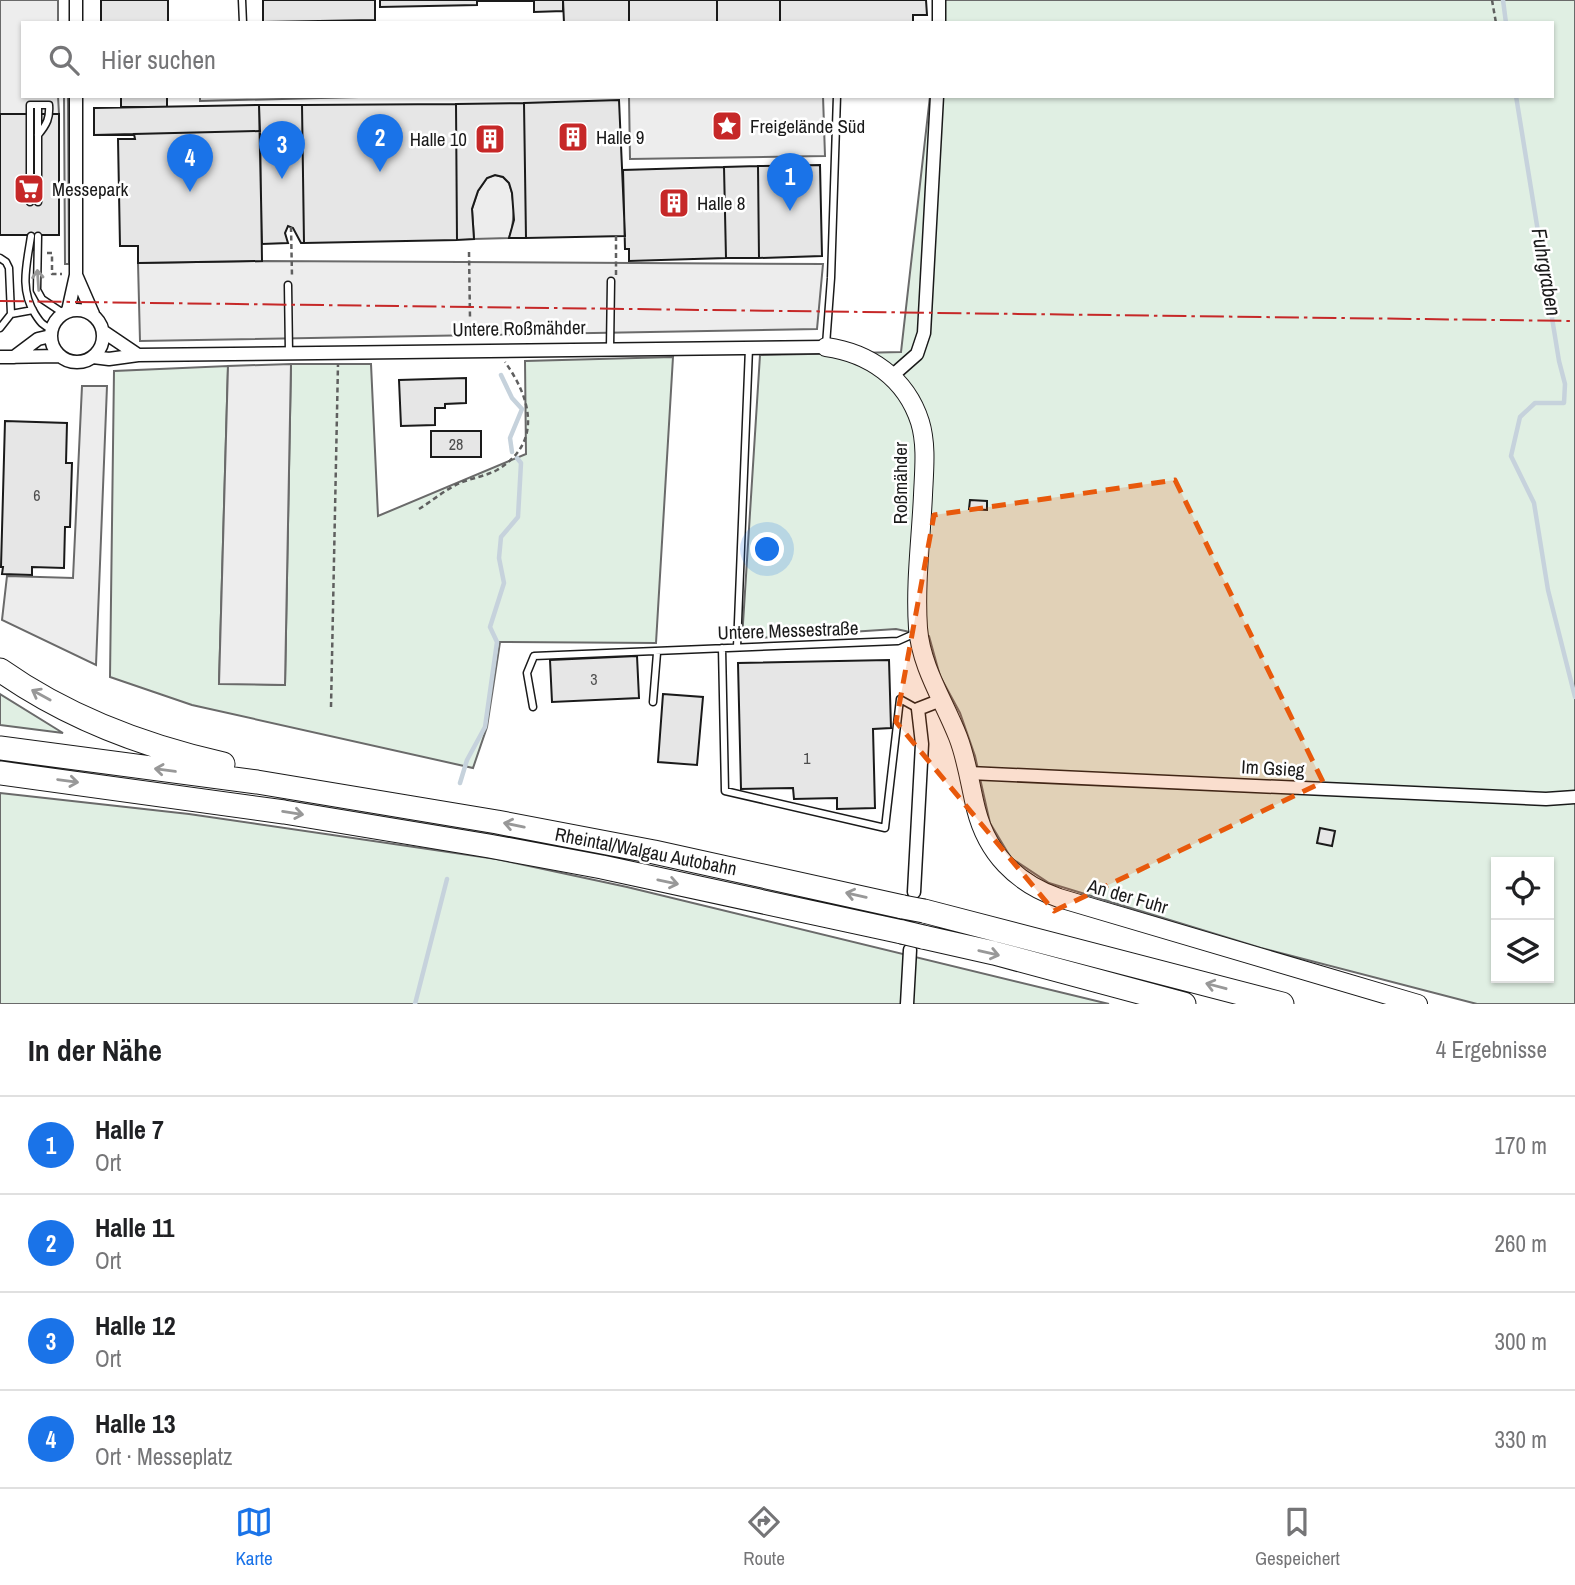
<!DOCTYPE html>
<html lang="de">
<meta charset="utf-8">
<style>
body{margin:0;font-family:"Archivo Narrow",sans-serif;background:#f2f2f2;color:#202124}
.controls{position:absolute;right:21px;bottom:21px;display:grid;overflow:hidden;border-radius:0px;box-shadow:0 2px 5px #0004}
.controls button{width:63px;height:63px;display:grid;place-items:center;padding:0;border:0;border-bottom:2px solid #e0e0e0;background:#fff;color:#202124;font:35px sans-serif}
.you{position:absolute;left:768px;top:550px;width:24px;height:24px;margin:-18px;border:5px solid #fff;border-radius:50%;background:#1a73e8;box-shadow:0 0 0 10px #1a73e833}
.badge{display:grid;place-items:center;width:46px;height:46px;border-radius:50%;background:#1a73e8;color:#fff;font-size:23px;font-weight:700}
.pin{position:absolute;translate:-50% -58px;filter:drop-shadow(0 2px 4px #0008)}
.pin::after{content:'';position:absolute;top:37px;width:24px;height:21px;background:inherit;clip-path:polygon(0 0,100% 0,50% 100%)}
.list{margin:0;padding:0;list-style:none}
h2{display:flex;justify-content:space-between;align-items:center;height:91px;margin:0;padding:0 28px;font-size:30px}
h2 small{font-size:23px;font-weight:400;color:#757577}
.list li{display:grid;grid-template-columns:46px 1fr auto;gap:21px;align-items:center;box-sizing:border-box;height:98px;padding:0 28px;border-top:2px solid #e0e0e0}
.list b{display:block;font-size:26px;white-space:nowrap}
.list p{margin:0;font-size:23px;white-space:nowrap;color:#757577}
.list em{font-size:23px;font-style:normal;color:#757577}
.icon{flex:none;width:38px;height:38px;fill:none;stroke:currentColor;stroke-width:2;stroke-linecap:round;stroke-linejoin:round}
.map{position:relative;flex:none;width:1575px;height:1004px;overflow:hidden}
.search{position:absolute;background:#fff;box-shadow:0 2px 5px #0004;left:21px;right:21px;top:21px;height:77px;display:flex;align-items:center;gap:18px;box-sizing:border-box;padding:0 24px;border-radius:0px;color:#757577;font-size:26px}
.sheet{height:483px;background:#fff}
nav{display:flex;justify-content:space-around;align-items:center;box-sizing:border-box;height:98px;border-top:2px solid #e0e0e0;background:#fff;font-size:19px;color:#757577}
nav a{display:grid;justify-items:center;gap:4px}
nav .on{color:#1a73e8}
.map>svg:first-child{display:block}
.green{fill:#e0efe3;stroke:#6a6a6a;stroke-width:2;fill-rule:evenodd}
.parking{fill:#ededed;stroke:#6a6a6a;stroke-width:2}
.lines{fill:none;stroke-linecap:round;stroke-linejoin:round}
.stream{stroke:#c6d2dc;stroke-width:4.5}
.building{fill:#e6e6e6;stroke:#1a1a1a;stroke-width:2}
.lane-casing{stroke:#1a1a1a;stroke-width:9}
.street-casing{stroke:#1a1a1a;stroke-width:15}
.secondary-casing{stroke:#1a1a1a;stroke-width:20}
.highway-casing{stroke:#1a1a1a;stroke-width:25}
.path{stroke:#5f5f5f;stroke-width:2.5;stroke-dasharray:5 3.5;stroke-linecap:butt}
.lane{stroke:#fff;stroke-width:6}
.street{stroke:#fff;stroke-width:12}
.secondary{stroke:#fff;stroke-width:18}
.highway{stroke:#fff;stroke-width:23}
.highway-bridge-casing{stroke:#1a1a1a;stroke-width:25;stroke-linecap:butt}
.highway-bridge{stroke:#fff;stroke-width:23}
.power{stroke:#c62828;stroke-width:2;stroke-dasharray:24 5 3.5 5;stroke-linecap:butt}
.oneway{stroke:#989898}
.marked{fill:#e8590c;fill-opacity:0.2;stroke:#e8590c;stroke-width:5;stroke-dasharray:14 9;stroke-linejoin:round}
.labels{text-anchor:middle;stroke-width:5;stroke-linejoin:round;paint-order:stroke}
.number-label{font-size:16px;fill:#4d4d4d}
.poi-label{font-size:19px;fill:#1a1a1a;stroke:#fff;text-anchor:start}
.street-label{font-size:19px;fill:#1a1a1a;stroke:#fff}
.water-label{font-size:21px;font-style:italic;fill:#1a1a1a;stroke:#fff}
</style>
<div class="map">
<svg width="1575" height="1004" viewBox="0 0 1575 1004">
<rect width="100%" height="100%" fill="#fff"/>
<path class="green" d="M 936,0 L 1575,0 L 1575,1004 L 1477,1004 L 1261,948 L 1049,883 L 1011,858 L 990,823 L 975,756 L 960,713 L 940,676 L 929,636 L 896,629 L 742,639 L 760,355 L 901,352 L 930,96 L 1552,96 L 1552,23 L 935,23 ZM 1496,862 L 1549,862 L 1549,978 L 1496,978 Z
M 673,357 L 656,643 L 500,642 L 487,727 L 473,768 L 192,705 L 110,677 L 114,371 L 228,366 L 219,683 L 285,685 L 291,364 L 371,364 L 378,516 L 526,454 L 525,361 Z
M 0,694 L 63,733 L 0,725 Z
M 0,793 L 189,814 L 496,859 L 627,887 L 1109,1004 L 0,1004 Z"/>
<path class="parking" d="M 0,0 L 58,0 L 58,23 L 23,23 L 23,96 L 58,96 L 59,114 L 0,114 Z
M 64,96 L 68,96 L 69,264 L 65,264 Z
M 200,96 L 397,96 L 200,101 Z
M 629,96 L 823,96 L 825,156 L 630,159 Z
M 495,175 L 503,177 L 509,183 L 512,193 L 514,210 L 512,229 L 509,238 L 474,239 L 472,209 L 478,191 L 487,178 Z
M 262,261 L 823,264 L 817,329 L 140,341 L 138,263 Z
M 291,364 L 285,685 L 219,684 L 228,366 Z
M 82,386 L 107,386 L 96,665 L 2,620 L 7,576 L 73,578 Z"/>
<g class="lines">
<path class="stream" d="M 1503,0 L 1506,23
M 1516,96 L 1559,361 L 1565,384 L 1564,403 L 1535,403 L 1520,417 L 1511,456 L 1534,503 L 1548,590 L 1575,697
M 501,375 L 512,398 L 522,409 L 510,438 L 512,452
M 460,783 L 467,760 L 485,727 L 497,642 L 490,627 L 504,583 L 499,558 L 501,537 L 518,517 L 521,463 L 517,458
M 415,1004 L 447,879"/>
</g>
<path class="building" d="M 101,0 L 168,0 L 168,23 L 101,23 Z
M 263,0 L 375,0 L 375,20 L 263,22 Z
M 380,0 L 477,0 L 477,5 L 380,7 Z
M 477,0 L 534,0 L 534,1 L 477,1 Z
M 534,0 L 563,0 L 563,11 L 534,12 Z
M 563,0 L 629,0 L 629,23 L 564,23 Z
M 629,0 L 717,0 L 717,23 L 629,23 Z
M 717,0 L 780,0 L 780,23 L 717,23 Z
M 780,0 L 926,0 L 927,15 L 913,15 L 913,23 L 780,23 Z
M 101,96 L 169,96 L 169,97 L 101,97 Z
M 121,97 L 167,97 L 167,107 L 121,107 Z
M 619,100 L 625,236 L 526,238 L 524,103 Z
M 524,103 L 526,238 L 509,238 L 514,220 L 512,193 L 509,183 L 503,177 L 495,175 L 487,178 L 478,191 L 472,209 L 474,239 L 457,240 L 456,104 Z
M 456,104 L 457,240 L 304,243 L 302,105 Z
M 259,105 L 302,105 L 304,243 L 301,243 L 293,228 L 288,226 L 285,233 L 288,243 L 262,244 Z
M 259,105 L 260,131 L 94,135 L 94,108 Z
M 0,114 L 59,114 L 59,235 L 0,235 Z
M 260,131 L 262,261 L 138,263 L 138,246 L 120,246 L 118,139 L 135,139 L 134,134 Z
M 820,165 L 822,256 L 759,258 L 758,166 Z
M 758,166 L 759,258 L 726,258 L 724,167 Z
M 724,167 L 726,258 L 629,261 L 629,249 L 625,249 L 623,170 Z
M 466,378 L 466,403 L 445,404 L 445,408 L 435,408 L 435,425 L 401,426 L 399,380 Z
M 5,421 L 67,423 L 66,463 L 72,463 L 70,527 L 65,527 L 64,568 L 32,567 L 32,575 L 2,574 L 3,567 L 1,567 Z
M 431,431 L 481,431 L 481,457 L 431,457 Z
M 970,500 L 987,501 L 987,510 L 969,509 Z
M 637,656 L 639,698 L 552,702 L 550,660 Z
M 889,660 L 891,728 L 873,729 L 875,808 L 837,809 L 837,798 L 794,799 L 793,788 L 741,789 L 738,663 Z
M 663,694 L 703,697 L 697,765 L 658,762 Z
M 1320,828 L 1335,831 L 1332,846 L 1317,843 Z"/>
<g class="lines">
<g class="lane-casing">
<path id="lane" d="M 242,0 L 243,23
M 38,105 L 49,105 C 50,118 47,124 38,135
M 30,202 L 30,105 L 38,105 L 38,202
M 31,236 C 27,264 19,289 35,314 C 40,322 43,326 52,329
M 38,236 L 37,290 L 42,299 L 63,313
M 0,258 L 6,262 L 9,268 L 11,314 L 0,328
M 288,285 L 289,353
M 11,314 L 33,310
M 826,345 L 831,278 L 837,96
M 610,348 L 611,281
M 737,647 L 749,348
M 722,648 L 725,791 L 885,828 L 900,699 L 918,709
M 653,702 L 657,653
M 533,707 L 527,673 L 534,656 L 898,641 L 916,633"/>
</g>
<g class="street-casing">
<path id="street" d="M 76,0 L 76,23
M 939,23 L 939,0
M 76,275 L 93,314
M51 336a26 26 0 1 1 52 0a26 26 0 1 1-52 0Z
M 68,311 L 76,275 L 76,96
M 104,332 L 138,355
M 0,357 L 60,356
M 14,357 L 38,339 L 51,336
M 93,357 L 109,359 L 138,355 L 826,347
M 892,376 L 917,354 L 924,333 L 937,96
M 969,773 L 1546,799 L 1575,797
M 914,892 L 922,744 L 918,709 L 941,700
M 907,1004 L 910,950"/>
</g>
<g class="secondary-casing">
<path id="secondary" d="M 826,347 C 869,353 906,378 920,422 C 927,445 924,471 923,495 C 921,539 915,584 918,628 C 921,667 944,701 958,737 C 967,760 970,785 976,809 C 987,853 1016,883 1059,898 L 1418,1004"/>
</g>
<g class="highway-casing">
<path id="highway" d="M 0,670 C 68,718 143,746 223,764
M 0,748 L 257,782 L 497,822 L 654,852 L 903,907
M 0,773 L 284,812 L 489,846 L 602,867 L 902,932
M 924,911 L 1282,1004
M 923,937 L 994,953 L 1184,1004"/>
</g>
<path class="path" d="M 1492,0 L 1496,23
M 1500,96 L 1500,97
M 291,227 L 292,276
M 616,236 L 616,275
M 469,252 L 470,318
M 47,253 L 52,253 L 52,274 L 62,274
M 419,509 C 432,501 446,489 460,483 C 472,478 486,476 497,470 C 543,443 531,398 505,362
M 331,707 L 338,364"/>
<use href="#lane" class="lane"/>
<use href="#street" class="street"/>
<use href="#secondary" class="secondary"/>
<use href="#highway" class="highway"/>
<g class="highway-bridge-casing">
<path id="highway-bridge" d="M 903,907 L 924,911
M 902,932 L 923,937"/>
</g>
<use href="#highway-bridge" class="highway-bridge"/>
<path class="power" d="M 0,301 L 1575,321"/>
</g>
<defs><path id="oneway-shaft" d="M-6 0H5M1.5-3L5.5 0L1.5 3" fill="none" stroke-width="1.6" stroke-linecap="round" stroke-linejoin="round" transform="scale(1.75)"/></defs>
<g class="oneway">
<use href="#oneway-shaft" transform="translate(38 280) rotate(-94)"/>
<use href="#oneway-shaft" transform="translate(41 695) rotate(-151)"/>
<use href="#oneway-shaft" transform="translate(165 770) rotate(-172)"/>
<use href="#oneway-shaft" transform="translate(68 781) rotate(8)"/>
<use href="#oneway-shaft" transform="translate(293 813) rotate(9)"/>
<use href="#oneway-shaft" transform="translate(514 825) rotate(-168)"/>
<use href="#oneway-shaft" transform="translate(668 882) rotate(12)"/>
<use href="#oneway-shaft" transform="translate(856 895) rotate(-167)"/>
<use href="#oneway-shaft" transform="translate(989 953) rotate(13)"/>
<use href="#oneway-shaft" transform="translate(1216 986) rotate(-165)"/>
</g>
<path class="marked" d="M 1175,480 L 1323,782 L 1054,911 L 896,722 L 934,515 Z"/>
<defs>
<g id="sight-square" transform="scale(1.575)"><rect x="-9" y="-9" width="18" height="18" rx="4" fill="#c62828" stroke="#fff"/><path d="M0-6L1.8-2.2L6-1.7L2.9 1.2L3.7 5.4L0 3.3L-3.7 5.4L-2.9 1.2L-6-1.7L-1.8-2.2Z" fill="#fff"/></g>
<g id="building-square" transform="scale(1.575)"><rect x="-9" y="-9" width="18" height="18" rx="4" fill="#c62828" stroke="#fff"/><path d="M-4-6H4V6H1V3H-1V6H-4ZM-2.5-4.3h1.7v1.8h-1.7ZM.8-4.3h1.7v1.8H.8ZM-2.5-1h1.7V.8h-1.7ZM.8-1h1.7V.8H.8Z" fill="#fff"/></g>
<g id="supermarket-square" transform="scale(1.575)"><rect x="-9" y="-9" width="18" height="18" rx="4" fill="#c62828" stroke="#fff"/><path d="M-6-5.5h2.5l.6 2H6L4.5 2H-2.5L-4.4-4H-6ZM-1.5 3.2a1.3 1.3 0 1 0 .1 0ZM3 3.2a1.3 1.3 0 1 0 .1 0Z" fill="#fff"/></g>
</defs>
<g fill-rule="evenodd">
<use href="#sight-square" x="727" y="126"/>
<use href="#building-square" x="573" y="137"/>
<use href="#building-square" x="490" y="139"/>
<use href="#supermarket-square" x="29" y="189"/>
<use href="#building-square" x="674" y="203"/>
</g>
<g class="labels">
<g class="number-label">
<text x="456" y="450">28</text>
<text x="37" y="501">6</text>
<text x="594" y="685">3</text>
<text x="807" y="764">1</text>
</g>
<g class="poi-label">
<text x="750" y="133">Freigelände Süd</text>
<text x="596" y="144">Halle 9</text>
<text x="467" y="146" text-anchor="end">Halle 10</text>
<text x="52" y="196">Messepark</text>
<text x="697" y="210">Halle 8</text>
</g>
<g class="street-label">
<text transform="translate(519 328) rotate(-1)" y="7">Untere Roßmähder</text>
<text transform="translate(900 483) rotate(-90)" y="7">Roßmähder</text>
<text transform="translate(788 630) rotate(-2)" y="7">Untere Messestraße</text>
<text transform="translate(1273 768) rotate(3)" y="7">Im Gsieg</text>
<text transform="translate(646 851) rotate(11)" y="7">Rheintal/Walgau Autobahn</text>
<text transform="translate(1128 896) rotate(16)" y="7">An der Fuhr</text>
</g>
<g class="water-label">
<text transform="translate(1546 272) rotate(80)" y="7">Fuhrgraben</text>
</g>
</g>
</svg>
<div class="controls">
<button><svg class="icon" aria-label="locate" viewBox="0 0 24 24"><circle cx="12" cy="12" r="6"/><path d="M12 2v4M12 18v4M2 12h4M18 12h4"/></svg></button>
<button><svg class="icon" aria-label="layers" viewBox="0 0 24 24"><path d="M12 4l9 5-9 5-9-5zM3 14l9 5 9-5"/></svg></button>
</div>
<div class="you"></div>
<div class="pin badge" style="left:790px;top:211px">1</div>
<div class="pin badge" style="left:380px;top:172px">2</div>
<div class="pin badge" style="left:282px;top:179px">3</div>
<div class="pin badge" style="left:190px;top:192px">4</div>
<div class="search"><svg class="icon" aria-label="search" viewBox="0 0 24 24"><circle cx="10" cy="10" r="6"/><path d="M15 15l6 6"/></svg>Hier suchen</div>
</div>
<section class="sheet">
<h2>In der Nähe<small>4 Ergebnisse</small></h2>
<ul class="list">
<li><span class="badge">1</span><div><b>Halle 7</b><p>Ort</p></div><em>170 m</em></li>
<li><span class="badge">2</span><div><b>Halle 11</b><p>Ort</p></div><em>260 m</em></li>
<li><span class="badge">3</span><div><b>Halle 12</b><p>Ort</p></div><em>300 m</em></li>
<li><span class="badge">4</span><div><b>Halle 13</b><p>Ort · Messeplatz</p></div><em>330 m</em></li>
</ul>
</section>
<nav>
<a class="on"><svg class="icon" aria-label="map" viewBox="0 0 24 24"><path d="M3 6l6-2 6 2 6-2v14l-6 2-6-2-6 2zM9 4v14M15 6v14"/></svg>Karte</a>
<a><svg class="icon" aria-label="directions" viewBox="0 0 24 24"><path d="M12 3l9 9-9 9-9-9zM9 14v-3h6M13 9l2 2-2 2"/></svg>Route</a>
<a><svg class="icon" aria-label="saved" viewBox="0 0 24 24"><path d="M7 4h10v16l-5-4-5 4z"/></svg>Gespeichert</a>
</nav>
